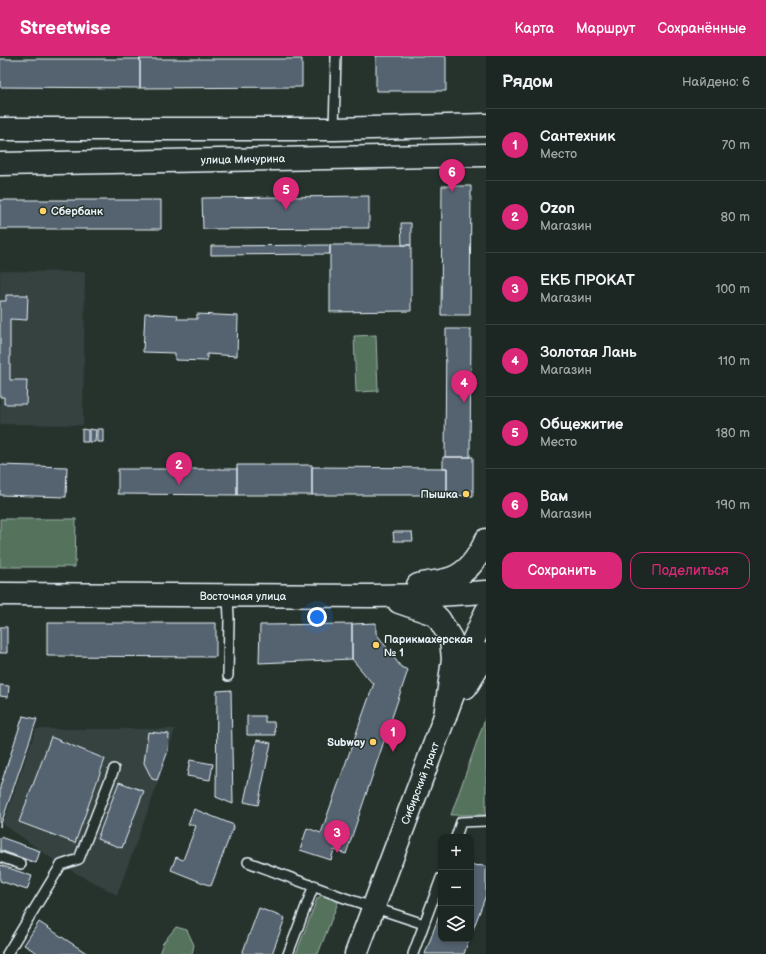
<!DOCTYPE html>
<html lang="ru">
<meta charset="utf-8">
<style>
body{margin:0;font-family:"Balsamiq Sans",sans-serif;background:#252e2a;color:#f1f3f6}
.controls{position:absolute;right:12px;bottom:12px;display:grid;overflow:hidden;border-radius:8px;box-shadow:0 2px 6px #0003}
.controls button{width:36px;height:36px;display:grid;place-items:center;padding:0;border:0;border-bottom:1px solid #3a4340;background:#1c2622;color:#f1f3f6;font:20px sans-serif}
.you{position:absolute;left:317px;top:561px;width:14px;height:14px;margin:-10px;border:3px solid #fff;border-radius:50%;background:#1a73e8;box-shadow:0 0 0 6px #1a73e833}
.badge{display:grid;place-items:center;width:26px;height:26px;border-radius:50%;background:#db2777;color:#fff;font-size:13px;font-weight:700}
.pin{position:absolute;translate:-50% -33px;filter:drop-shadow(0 1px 2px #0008)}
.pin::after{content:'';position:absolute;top:21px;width:14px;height:12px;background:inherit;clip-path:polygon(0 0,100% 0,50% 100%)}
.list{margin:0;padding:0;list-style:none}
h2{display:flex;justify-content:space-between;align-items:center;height:52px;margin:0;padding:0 16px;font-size:17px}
h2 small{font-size:13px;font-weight:400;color:#a0a5a5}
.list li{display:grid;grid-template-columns:26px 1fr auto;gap:12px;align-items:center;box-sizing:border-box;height:72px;padding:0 16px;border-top:1px solid #3a4340}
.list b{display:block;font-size:15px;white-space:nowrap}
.list p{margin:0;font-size:13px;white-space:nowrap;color:#a0a5a5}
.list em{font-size:13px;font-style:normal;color:#a0a5a5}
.actions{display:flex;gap:8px;padding:12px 16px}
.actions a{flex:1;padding:9px 0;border:1px solid #db2777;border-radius:12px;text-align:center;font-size:14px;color:#db2777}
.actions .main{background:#db2777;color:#fff}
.icon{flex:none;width:22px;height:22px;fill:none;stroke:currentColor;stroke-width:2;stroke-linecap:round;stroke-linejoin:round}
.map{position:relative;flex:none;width:486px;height:898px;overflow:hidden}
header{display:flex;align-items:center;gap:24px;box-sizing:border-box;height:56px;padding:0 20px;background:#db2777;color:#fff}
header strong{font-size:19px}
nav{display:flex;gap:22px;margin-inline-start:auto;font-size:14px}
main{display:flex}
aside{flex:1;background:#1c2622}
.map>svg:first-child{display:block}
.built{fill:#344241}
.green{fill:#54735c;stroke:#9eb2aa}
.building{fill:#546471;stroke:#e8f1f8}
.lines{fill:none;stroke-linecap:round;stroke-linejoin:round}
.lane-casing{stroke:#e8f1f8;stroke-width:12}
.secondary-casing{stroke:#e8f1f8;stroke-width:25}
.primary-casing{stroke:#e8f1f8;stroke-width:25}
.lane{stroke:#26332d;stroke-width:9}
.secondary{stroke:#26332d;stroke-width:22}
.primary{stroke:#26332d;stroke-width:22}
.poi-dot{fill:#ffd166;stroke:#26332d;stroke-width:1.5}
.labels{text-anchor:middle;stroke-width:3;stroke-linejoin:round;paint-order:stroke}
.street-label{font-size:11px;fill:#e8f1f8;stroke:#26332d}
.poi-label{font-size:11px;font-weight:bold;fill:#e8f1f8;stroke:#26332d;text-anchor:start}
</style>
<header>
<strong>Streetwise</strong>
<nav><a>Карта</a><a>Маршрут</a><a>Сохранённые</a></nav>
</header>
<main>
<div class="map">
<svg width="486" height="898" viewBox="0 0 486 898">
<rect width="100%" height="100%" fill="#26332d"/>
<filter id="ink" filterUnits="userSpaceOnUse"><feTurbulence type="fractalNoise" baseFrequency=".025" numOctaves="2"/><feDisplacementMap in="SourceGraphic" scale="8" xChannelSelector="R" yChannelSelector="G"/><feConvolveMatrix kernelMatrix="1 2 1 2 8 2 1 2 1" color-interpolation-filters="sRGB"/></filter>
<g filter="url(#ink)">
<path class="built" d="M 0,215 L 85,216 L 83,369 L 0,368 Z
M 36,673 L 175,673 L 158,727 L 117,839 L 61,809 L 3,768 Z"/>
<path class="green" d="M 376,279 L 378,335 L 356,336 L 354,280 Z
M 0,463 L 76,463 L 75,511 L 0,511 Z
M 486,660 L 486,759 L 451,759 Z
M 324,837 L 339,844 L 318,898 L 296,898 L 317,843 Z
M 176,871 L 187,874 L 194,889 L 192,898 L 159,898 L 163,887 Z"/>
<path class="building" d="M 376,0 L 446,0 L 446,35 L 376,35 Z
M 0,3 L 140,3 L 140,32 L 0,31 Z
M 140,3 L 302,3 L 302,31 L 140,32 Z
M 442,130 L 471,130 L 470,259 L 441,259 Z
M 369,140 L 369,172 L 203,173 L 202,142 Z
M 0,144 L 161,144 L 161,173 L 0,173 Z
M 401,167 L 411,167 L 411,189 L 402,189 Z
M 330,189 L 330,198 L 211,199 L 211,190 Z
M 330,189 L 411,189 L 411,255 L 330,256 Z
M 6,239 L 28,239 L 27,264 L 10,263 L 10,324 L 27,324 L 26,348 L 4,348 L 4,341 L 0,341 L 0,245 L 6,245 Z
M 145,257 L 178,259 L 177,263 L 197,263 L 197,258 L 238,260 L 237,300 L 207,298 L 207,305 L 175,304 L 175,297 L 143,296 Z
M 446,273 L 471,273 L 470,401 L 445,401 Z
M 82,373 L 88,374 L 88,386 L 82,386 Z
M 89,373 L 96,374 L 95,386 L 89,386 Z
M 97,373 L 103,373 L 103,386 L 97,386 Z
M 443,401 L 473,401 L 473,440 L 447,439 L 447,412 L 443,412 Z
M 0,409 L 67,411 L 66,441 L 0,439 Z
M 237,409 L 312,409 L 312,439 L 237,439 Z
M 312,411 L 447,412 L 447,439 L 312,439 Z
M 118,413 L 237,413 L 237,439 L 118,438 Z
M 393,476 L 412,476 L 413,485 L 394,485 Z
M 47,567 L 216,567 L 216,601 L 47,600 Z
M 376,567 L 376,577 L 401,611 L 408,614 L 346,798 L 334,794 L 331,804 L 300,794 L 307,772 L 321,777 L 374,627 L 372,627 L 352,603 L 352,568 Z
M 352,568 L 352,603 L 259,607 L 260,569 Z
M 0,571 L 7,571 L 7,597 L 0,597 Z
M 0,629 L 9,630 L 8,641 L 0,640 Z
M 231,634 L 233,748 L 216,741 L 217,635 Z
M 23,660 L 37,663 L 0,771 L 0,731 Z
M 247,660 L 265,660 L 265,666 L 274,666 L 275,679 L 247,679 Z
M 148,676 L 169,678 L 168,695 L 157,724 L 152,723 L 144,707 Z
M 51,681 L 105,703 L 75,787 L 19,766 Z
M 257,684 L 271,687 L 258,749 L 244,746 Z
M 190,704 L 213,708 L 210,724 L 187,720 Z
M 119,726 L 144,735 L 122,792 L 97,783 Z
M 194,753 L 234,769 L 211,830 L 171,814 L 176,801 L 183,804 L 196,770 L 188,768 Z
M 0,781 L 40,795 L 36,807 L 0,794 Z
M 0,809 L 32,820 L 27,834 L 0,825 Z
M 471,809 L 486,810 L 486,839 L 471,879 Z
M 259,852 L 285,862 L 272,898 L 242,898 Z
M 441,854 L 441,883 L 469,883 L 464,898 L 425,898 Z
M 39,866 L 88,898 L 39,898 L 24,889 Z"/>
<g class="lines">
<g class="lane-casing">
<path id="lane" d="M 334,73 L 336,0
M 228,620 L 229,562 L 228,540
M 456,781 L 461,766 L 486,765
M 0,801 L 21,808
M 248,806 L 345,842 L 424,868
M 7,898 L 61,809 L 79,803 L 114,713
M 288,898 L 314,829
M 413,898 L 441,822"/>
</g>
<g class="secondary-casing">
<path id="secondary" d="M 0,73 L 334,73 L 486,69
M 0,108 L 486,99
M 466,631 L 486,598
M 356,898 L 473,585 L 486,556"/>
</g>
<g class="primary-casing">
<path id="primary" d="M 418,529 C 429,526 442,526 452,522 C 469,516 479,500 486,484
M 0,538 L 370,540 L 436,539 L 486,536
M 399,546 L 434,558 L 439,563 L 451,583 L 453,603 L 445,661"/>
</g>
<use href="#lane" class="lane"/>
<use href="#secondary" class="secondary"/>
<use href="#primary" class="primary"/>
</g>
</g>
<g class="poi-dot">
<circle cx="43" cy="155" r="4"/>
<circle cx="466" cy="438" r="4"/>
<circle cx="376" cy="589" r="4"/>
<circle cx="373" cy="686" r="4"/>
</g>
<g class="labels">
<g class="street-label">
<text transform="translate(243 103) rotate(-1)" y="4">улица Мичурина</text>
<text x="243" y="544">Восточная улица</text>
<text transform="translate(420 727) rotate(-69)" y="4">Сибирский тракт</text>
</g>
<g class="poi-label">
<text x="51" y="159">Сбербанк</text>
<text x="458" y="442" text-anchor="end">Пышка</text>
<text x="384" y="587">Парикмахерская<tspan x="384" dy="13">№ 1</tspan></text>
<text x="365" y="690" text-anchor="end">Subway</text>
</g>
</g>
</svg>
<div class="controls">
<button>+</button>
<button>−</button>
<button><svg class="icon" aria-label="layers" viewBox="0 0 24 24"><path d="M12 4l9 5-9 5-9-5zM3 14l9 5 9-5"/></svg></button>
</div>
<div class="you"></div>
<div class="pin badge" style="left:393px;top:696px">1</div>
<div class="pin badge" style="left:179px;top:429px">2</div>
<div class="pin badge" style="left:337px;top:797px">3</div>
<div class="pin badge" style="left:464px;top:347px">4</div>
<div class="pin badge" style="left:286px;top:154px">5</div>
<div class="pin badge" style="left:452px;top:136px">6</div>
</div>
<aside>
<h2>Рядом<small>Найдено: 6</small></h2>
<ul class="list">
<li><span class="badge">1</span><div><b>Сантехник</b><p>Место</p></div><em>70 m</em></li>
<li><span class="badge">2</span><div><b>Ozon</b><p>Магазин</p></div><em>80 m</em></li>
<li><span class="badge">3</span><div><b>ЕКБ ПРОКАТ</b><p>Магазин</p></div><em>100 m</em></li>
<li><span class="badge">4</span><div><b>Золотая Лань</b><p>Магазин</p></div><em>110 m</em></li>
<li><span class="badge">5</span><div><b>Общежитие</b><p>Место</p></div><em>180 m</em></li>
<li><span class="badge">6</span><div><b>Вам</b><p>Магазин</p></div><em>190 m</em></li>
</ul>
<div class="actions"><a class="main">Сохранить</a><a>Поделиться</a></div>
</aside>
</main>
